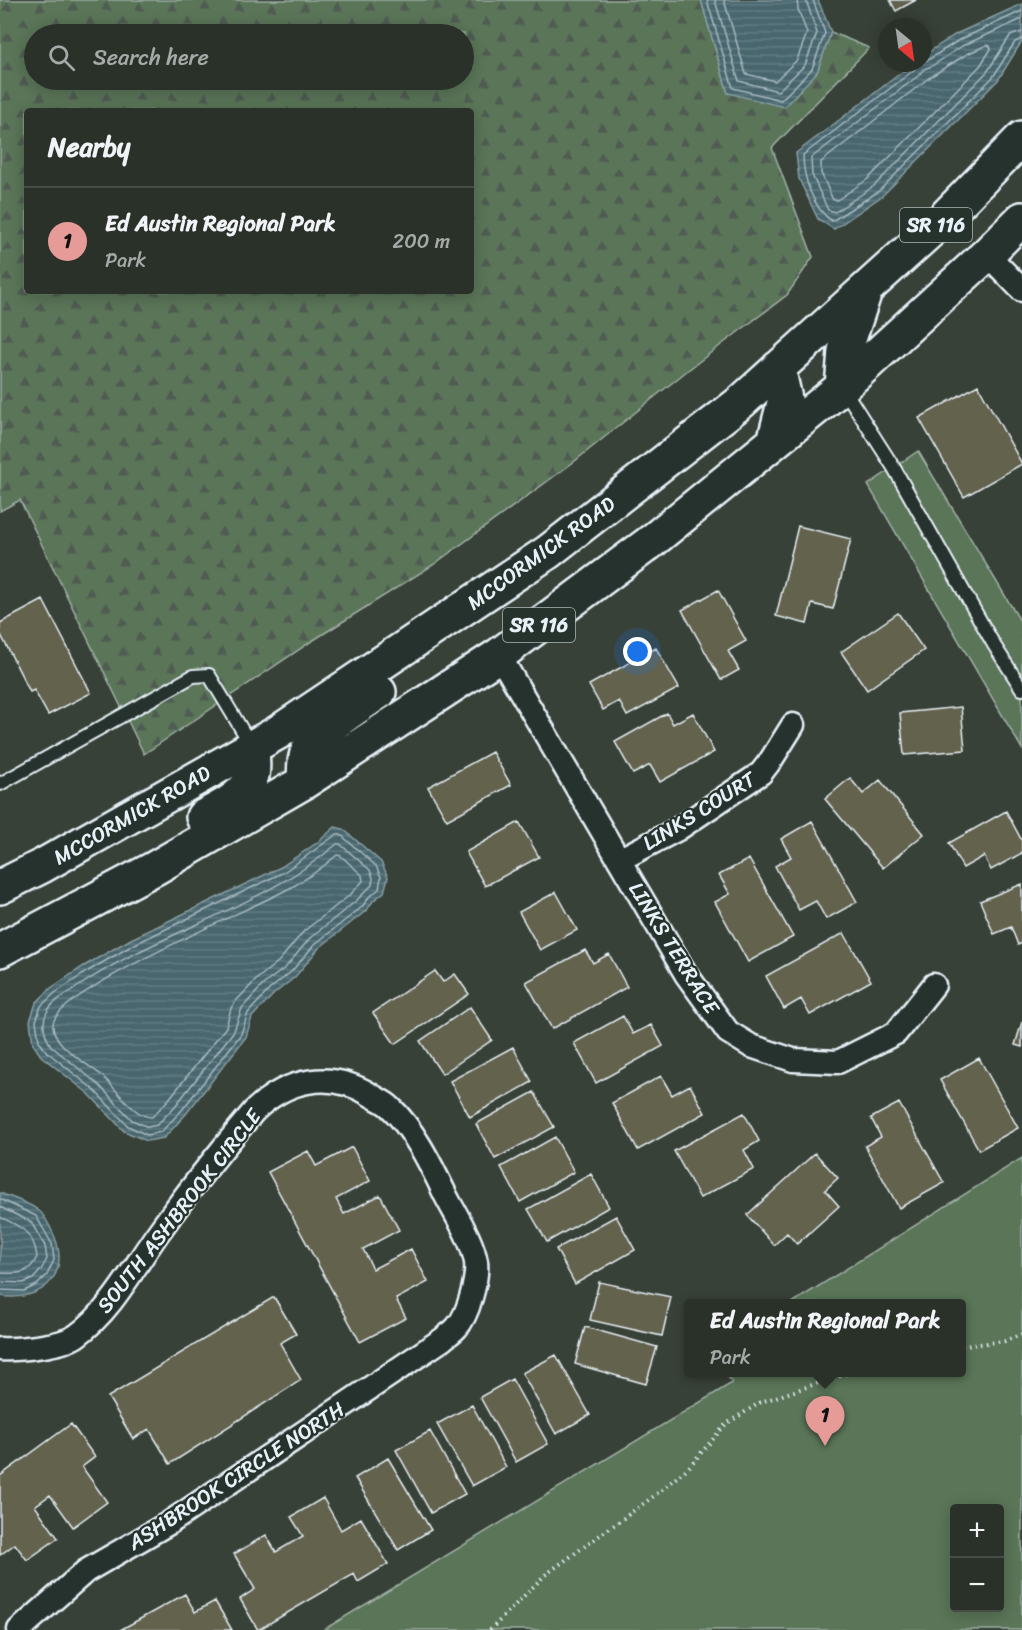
<!DOCTYPE html>
<meta charset="utf-8">
<style>
body{margin:0;font-family:Sriracha,sans-serif;background:#363d35;color:#f1f3f6}
.controls{position:absolute;right:18px;bottom:18px;display:grid;overflow:hidden;border-radius:6px;box-shadow:0 3px 15px #0003}
.controls button{width:54px;height:54px;display:grid;place-items:center;padding:0;border:0;border-bottom:2px solid #464c46;background:#2a3129;color:#f1f3f6;font:30px sans-serif}
.compass{position:absolute;left:878px;top:18px;width:54px;height:54px;border-radius:50%;background:#2a3129;box-shadow:0 3px 15px #0003;rotate:151deg}
.you{position:absolute;left:638px;top:652px;width:21px;height:21px;margin:-15px;border:4px solid #fff;border-radius:50%;background:#1a73e8;box-shadow:0 0 0 9px #1a73e833}
.badge{display:grid;place-items:center;width:39px;height:39px;border-radius:50%;background:#e69b98;color:#111;font-size:20px;font-weight:700}
.pin{position:absolute;translate:-50% -50px;filter:drop-shadow(0 2px 3px #0008)}
.pin::after{content:'';position:absolute;top:32px;width:21px;height:18px;background:inherit;clip-path:polygon(0 0,100% 0,50% 100%)}
.popup{position:absolute;left:684px;top:1299px;width:282px;height:78px;box-sizing:border-box;display:grid;place-content:center;border-radius:6px;background:#2a3129;filter:drop-shadow(0 2px 4px #0005);font-size:20px;white-space:nowrap;color:#a5a9a8}
.popup b{font-size:22px;color:#f1f3f6}
.popup::after{content:'';position:absolute;left:50%;top:100%;margin-left:-12px;border:12px solid transparent;border-top-color:#2a3129}
.list{margin:0;padding:0;list-style:none}
h2{display:flex;justify-content:space-between;align-items:center;height:78px;margin:0;padding:0 24px;font-size:26px}
h2 small{font-size:20px;font-weight:400;color:#a5a9a8}
.list li{display:grid;grid-template-columns:39px 1fr auto;gap:18px;align-items:center;box-sizing:border-box;height:108px;padding:0 24px;border-top:2px solid #464c46}
.list b{display:block;font-size:22px;white-space:nowrap}
.list p{margin:0;font-size:20px;white-space:nowrap;color:#a5a9a8}
.list em{font-size:20px;font-style:normal;color:#a5a9a8}
.icon{flex:none;width:33px;height:33px;fill:none;stroke:currentColor;stroke-width:2;stroke-linecap:round;stroke-linejoin:round}
.map{position:relative;flex:none;width:1022px;height:1630px;overflow:hidden}
.search{position:absolute;background:#2a3129;box-shadow:0 3px 15px #0003;left:24px;top:24px;width:450px;height:66px;display:flex;align-items:center;gap:15px;box-sizing:border-box;padding:0 21px;border-radius:33px;color:#a5a9a8;font-size:22px}
.panel{position:absolute;background:#2a3129;box-shadow:0 3px 15px #0003;left:24px;top:108px;width:450px;height:186px;border-radius:6px}
.map>svg:first-child{display:block}
.forest{fill:url(#forest-firs);stroke:#a1b2a8;stroke-width:1.5;fill-rule:evenodd}
.park{fill:#5a7459;stroke:#a1b2a8;stroke-width:1.5;fill-rule:evenodd}
.water{fill:url(#water-rules);stroke:#889ea5;stroke-width:1.5}
.lines{fill:none;stroke-linecap:round;stroke-linejoin:round}
.shore{stroke:#a8b9c1;stroke-width:1.5}
.building{fill:#63624e;stroke:#e8f1f8;stroke-width:1.5}
.service-casing{stroke:#e8f1f8;stroke-width:16}
.minor-casing{stroke:#e8f1f8;stroke-width:27}
.primary-casing{stroke:#e8f1f8;stroke-width:38}
.path{stroke:#e8f1f8;stroke-width:4;stroke-dasharray:1.5 4.5;stroke-linecap:butt}
.service{stroke:#26332d;stroke-width:12}
.minor{stroke:#26332d;stroke-width:22}
.primary{stroke:#26332d;stroke-width:33}
.labels{text-anchor:middle;stroke-width:4.5;stroke-linejoin:round;paint-order:stroke}
.shield{fill:#26332d;stroke:#aeb8bb;stroke-width:1.5}
.shield-label{font-size:20px;font-weight:bold;fill:#e8f1f8}
.street-label{font-size:21px;fill:#e8f1f8;stroke:#26332d}
</style>
<div class="map">
<svg width="1022" height="1630" viewBox="0 0 1022 1630">
<defs>
<pattern id="forest-firs" width="22" height="20" patternUnits="userSpaceOnUse" patternTransform="scale(1.5)"><rect width="22" height="20" fill="#5a7459"/><path d="M5 1l3.5 6h-7zM16 11l3.5 6h-7z" fill="#4f5c51"/></pattern>
<pattern id="water-rules" width="6" height="5" patternUnits="userSpaceOnUse" patternTransform="scale(1.5)"><rect width="6" height="5" fill="#48666e"/><path d="M0 2.5h6" fill="none" stroke="#627c83"/></pattern>
</defs>
<rect width="100%" height="100%" fill="#384137"/>
<filter id="ink" filterUnits="userSpaceOnUse"><feTurbulence type="fractalNoise" baseFrequency=".0167" numOctaves="2"/><feDisplacementMap in="SourceGraphic" scale="12" xChannelSelector="R" yChannelSelector="G"/><feConvolveMatrix kernelMatrix="1 2 1 2 8 2 1 2 1" color-interpolation-filters="sRGB"/></filter>
<g filter="url(#ink)">
<path class="forest" d="M 0,0 L 701,0 L 728,93 L 817,72 L 831,32 L 869,48 L 772,148 L 813,257 L 787,295 L 688,370 L 575,461 L 433,565 L 312,641 L 144,754 L 20,500 L 0,511 ZM 34,34 L 464,34 L 464,80 L 34,80 ZM 27,111 L 471,111 L 471,291 L 27,291 Z"/>
<path class="park" d="M 918,451 L 1022,624 L 1022,749 L 868,485 Z
M 1022,1158 L 1022,1630 L 323,1630 L 732,1383 L 725,1373 L 962,1372 L 962,1304 L 792,1303 ZM 954,1508 L 1000,1508 L 1000,1608 L 954,1608 Z"/>
<path class="water" d="M 701,0 L 818,0 L 831,32 L 817,72 L 784,107 L 728,93 Z
M 1022,4 L 1022,41 L 998,80 L 882,196 L 834,229 L 818,219 L 799,179 L 796,153 L 914,63 L 923,63 L 923,56 L 956,34 Z
M 335,827 L 343,829 L 381,862 L 388,877 L 384,892 L 373,901 L 367,910 L 319,948 L 295,977 L 274,994 L 252,1017 L 246,1037 L 186,1114 L 164,1138 L 147,1141 L 124,1131 L 89,1094 L 41,1056 L 33,1044 L 30,1021 L 36,1003 L 51,988 L 84,966 L 131,939 L 281,867 L 318,842 Z
M 0,1193 C 12,1198 27,1202 38,1210 C 44,1214 48,1223 51,1229 C 74,1271 45,1303 0,1296 Z"/>
<g class="lines">
<path class="shore" d="M 707,0 L 733,88 L 781,100 L 812,69 L 825,33 L 813,0
M 715,0 L 739,81 L 778,91 L 805,65 L 817,33 L 806,0
M 724,0 L 746,74 L 775,81 L 797,60 L 807,33 L 798,9 L 797,0
M 1022,19 L 962,46 L 932,66 L 924,69 L 918,76 L 811,158 L 812,175 L 828,210 L 835,212 L 874,186 L 987,72 L 1010,36 L 1022,32
M 987,45 L 990,46 L 991,49 L 980,66 L 868,179 L 837,200 L 833,200 L 821,173 L 821,162 L 930,77 L 967,54 Z
M 923,61 L 928,60 L 959,40 L 1022,11
M 917,63 L 914,70 L 803,155 C 803,177 813,209 832,221 L 879,191 L 993,77 L 1015,42 L 1022,39
M 337,834 L 341,835 L 376,866 L 381,877 L 379,889 L 369,897 L 362,907 L 315,944 L 291,972 L 270,989 L 248,1013 L 241,1034 L 182,1110 L 161,1132 L 147,1135 L 128,1126 L 94,1090 L 46,1051 L 39,1041 L 36,1021 L 41,1006 L 55,993 L 88,971 L 133,945 L 284,872 Z
M 337,844 L 340,844 L 370,870 L 373,878 L 372,885 L 356,901 L 310,938 L 286,967 L 264,984 L 242,1008 L 234,1031 L 176,1105 L 157,1125 L 148,1127 L 132,1120 L 99,1085 L 51,1046 C 45,1036 41,1023 47,1012 C 53,1000 69,993 79,986 C 160,931 262,908 337,844 Z
M 337,855 L 341,856 L 362,875 L 363,881 L 350,895 L 304,931 L 279,961 L 258,978 L 236,1001 L 231,1008 L 226,1027 L 169,1099 L 152,1117 C 134,1118 115,1086 101,1075 C 86,1063 51,1044 53,1024 C 56,990 257,907 292,887 C 308,878 323,867 337,855 Z
M 0,1199 L 36,1216 L 52,1244 L 54,1260 L 47,1275 L 37,1285 L 24,1291 L 0,1290
M 0,1207 L 31,1222 L 45,1246 L 47,1259 L 41,1270 L 33,1279 L 23,1283 L 0,1282
M 0,1217 C 20,1226 34,1232 37,1257 C 29,1275 18,1274 0,1273"/>
</g>
<path class="building" d="M 890,0 L 916,0 L 896,11 Z
M 978,385 L 1022,464 L 964,497 L 919,418 Z
M 798,526 L 851,539 L 833,609 L 812,604 L 807,624 L 776,616 Z
M 718,590 L 746,641 L 728,651 L 739,670 L 721,680 L 682,610 Z
M 43,600 L 91,693 L 48,715 L 34,690 L 30,692 L 0,633 L 0,623 Z
M 898,613 L 924,650 L 867,690 L 841,652 Z
M 656,648 L 679,688 L 627,716 L 619,701 L 603,710 L 589,685 Z
M 961,707 L 965,750 L 904,755 L 900,713 Z
M 667,713 L 673,724 L 693,713 L 714,752 L 660,782 L 650,765 L 633,774 L 615,742 Z
M 492,752 L 511,785 L 447,820 L 428,787 Z
M 850,778 L 863,794 L 880,780 L 924,834 L 883,868 L 825,799 Z
M 1006,811 L 1022,841 L 1022,853 L 991,870 L 984,856 L 963,868 L 949,843 Z
M 812,821 L 857,902 L 826,919 L 816,901 L 799,910 L 775,866 L 791,857 L 781,839 Z
M 519,822 L 539,857 L 485,886 L 466,852 Z
M 749,859 L 793,937 L 748,962 L 715,902 L 730,894 L 719,875 Z
M 1022,884 L 1022,943 L 1018,945 L 1011,927 L 994,934 L 980,901 Z
M 556,892 L 577,930 L 540,950 L 519,912 Z
M 844,933 L 871,981 L 810,1015 L 801,999 L 784,1009 L 766,976 Z
M 585,950 L 593,963 L 609,954 L 627,987 L 552,1029 L 526,982 Z
M 435,971 L 443,982 L 455,974 L 469,994 L 395,1044 L 373,1013 Z
M 470,1007 L 492,1040 L 442,1074 L 420,1041 Z
M 623,1016 L 633,1034 L 651,1025 L 663,1046 L 596,1083 L 574,1043 Z
M 1022,1022 L 1022,1047 L 1015,1045 Z
M 513,1047 L 532,1082 L 470,1117 L 450,1081 Z
M 979,1058 L 1018,1128 L 979,1150 L 940,1080 Z
M 661,1076 L 672,1095 L 690,1085 L 705,1113 L 638,1150 L 612,1103 Z
M 534,1092 L 554,1127 L 495,1159 L 476,1124 Z
M 899,1103 L 944,1183 L 899,1208 L 865,1146 L 881,1137 L 871,1118 Z
M 744,1113 L 759,1141 L 744,1150 L 754,1169 L 700,1198 L 674,1151 Z
M 555,1137 L 574,1172 L 520,1202 L 501,1167 Z
M 352,1147 L 370,1181 L 336,1199 L 344,1214 L 380,1195 L 399,1230 L 363,1249 L 373,1269 L 411,1249 L 428,1282 L 396,1299 L 406,1318 L 360,1342 L 268,1172 L 308,1151 L 316,1166 Z
M 815,1153 L 838,1178 L 825,1190 L 839,1206 L 797,1244 L 787,1233 L 774,1245 L 747,1215 Z
M 591,1174 L 609,1207 L 547,1242 L 528,1209 Z
M 616,1216 L 635,1250 L 575,1284 L 556,1249 Z
M 599,1282 L 671,1297 L 662,1336 L 590,1320 Z
M 274,1297 L 296,1334 L 280,1343 L 301,1380 L 170,1464 L 149,1429 L 133,1439 L 108,1397 Z
M 585,1327 L 657,1347 L 646,1384 L 575,1364 Z
M 556,1355 L 590,1415 L 556,1434 L 522,1373 Z
M 512,1379 L 548,1444 L 516,1462 L 480,1397 Z
M 472,1405 L 506,1467 L 472,1486 L 437,1424 Z
M 71,1424 L 95,1457 L 82,1467 L 107,1502 L 73,1527 L 50,1495 L 35,1506 L 58,1538 L 27,1560 L 15,1544 L 0,1555 L 0,1476 Z
M 430,1431 L 465,1494 L 431,1513 L 396,1450 Z
M 388,1458 L 431,1530 L 398,1550 L 355,1478 Z
M 323,1498 L 341,1530 L 361,1518 L 388,1564 L 358,1582 L 354,1574 L 258,1630 L 240,1599 L 255,1589 L 234,1554 L 266,1535 L 276,1552 L 303,1536 L 291,1517 Z
M 185,1594 L 195,1612 L 215,1601 L 232,1630 L 120,1630 Z"/>
<g class="lines">
<g class="service-casing">
<path id="service" d="M 843,388 L 894,468 L 994,645 L 1022,689
M 0,784 L 193,676 L 209,675 L 251,745"/>
</g>
<g class="minor-casing">
<path id="minor" d="M 987,254 L 1022,290
M 499,655 L 686,974 L 728,1032 L 751,1046 L 793,1060 L 838,1062 L 896,1033 L 934,985
M 619,860 L 678,829 L 761,773 L 771,760 L 793,725
M 0,1349 C 18,1350 61,1346 76,1336 C 112,1310 133,1268 158,1233 C 188,1191 221,1150 254,1111 C 287,1079 330,1070 371,1095 C 377,1099 385,1102 390,1107 C 414,1129 432,1167 446,1196 C 456,1216 472,1239 476,1262 C 478,1279 468,1315 457,1327 C 453,1332 447,1335 443,1339 L 169,1523 L 86,1571 L 19,1630"/>
</g>
<g class="primary-casing">
<path id="primary" d="M 842,387 L 845,351 L 865,291
M 774,442 L 785,399 L 778,368
M 304,782 C 305,771 303,760 309,749 C 318,730 360,705 379,692
M 203,817 C 219,808 247,796 252,775 C 254,767 252,755 252,747
M 0,887 L 42,866 L 277,733 L 548,552 L 741,402 L 939,223 L 1022,138
M 0,950 L 155,868 L 304,782 L 499,655 L 652,541 L 842,387 L 987,254 L 1022,219"/>
</g>
<path class="path" d="M 962,1346 L 1005,1341 L 1022,1334
M 490,1630 L 545,1575 L 654,1496 L 688,1468 L 726,1424 L 761,1402 L 852,1372"/>
<use href="#service" class="service"/>
<use href="#minor" class="minor"/>
<use href="#primary" class="primary"/>
</g>
</g>
<g class="labels">
<g class="shield">
<rect x="900" y="208" width="72" height="34" rx="4.5"/>
<rect x="503" y="608" width="72" height="34" rx="4.5"/>
</g>
<g class="shield-label">
<text x="936" y="232">SR 116</text>
<text x="539" y="632">SR 116</text>
</g>
<g class="street-label">
<text transform="translate(541 553) rotate(-36)" y="7">MCCORMICK ROAD</text>
<text transform="translate(699 811) rotate(-32)" y="7">LINKS COURT</text>
<text transform="translate(132 815) rotate(-30)" y="7">MCCORMICK ROAD</text>
<text transform="translate(674 948) rotate(58)" y="7">LINKS TERRACE</text>
<text transform="translate(179 1211) rotate(-52)" y="7">SOUTH ASHBROOK CIRCLE</text>
<text transform="translate(236 1476) rotate(-33)" y="7">ASHBROOK CIRCLE NORTH</text>
</g>
</g>
</svg>
<div class="controls">
<button>+</button>
<button>−</button>
</div>
<svg class="compass" viewBox="-18 -18 36 36"><path d="M0-13l5 13h-10z" fill="#e53935"/><path d="M0 13l5-13h-10z" fill="#a5a9a8"/></svg>
<div class="you"></div>
<div class="pin badge" style="left:825px;top:1446px">1</div>
<div class="popup"><b>Ed Austin Regional Park</b>Park</div>
<div class="search"><svg class="icon" aria-label="search" viewBox="0 0 24 24"><circle cx="10" cy="10" r="6"/><path d="M15 15l6 6"/></svg>Search here</div>
<section class="panel">
<h2>Nearby<small></small></h2>
<ul class="list">
<li><span class="badge">1</span><div><b>Ed Austin Regional Park</b><p>Park</p></div><em>200 m</em></li>
</ul>
</section>
</div>
